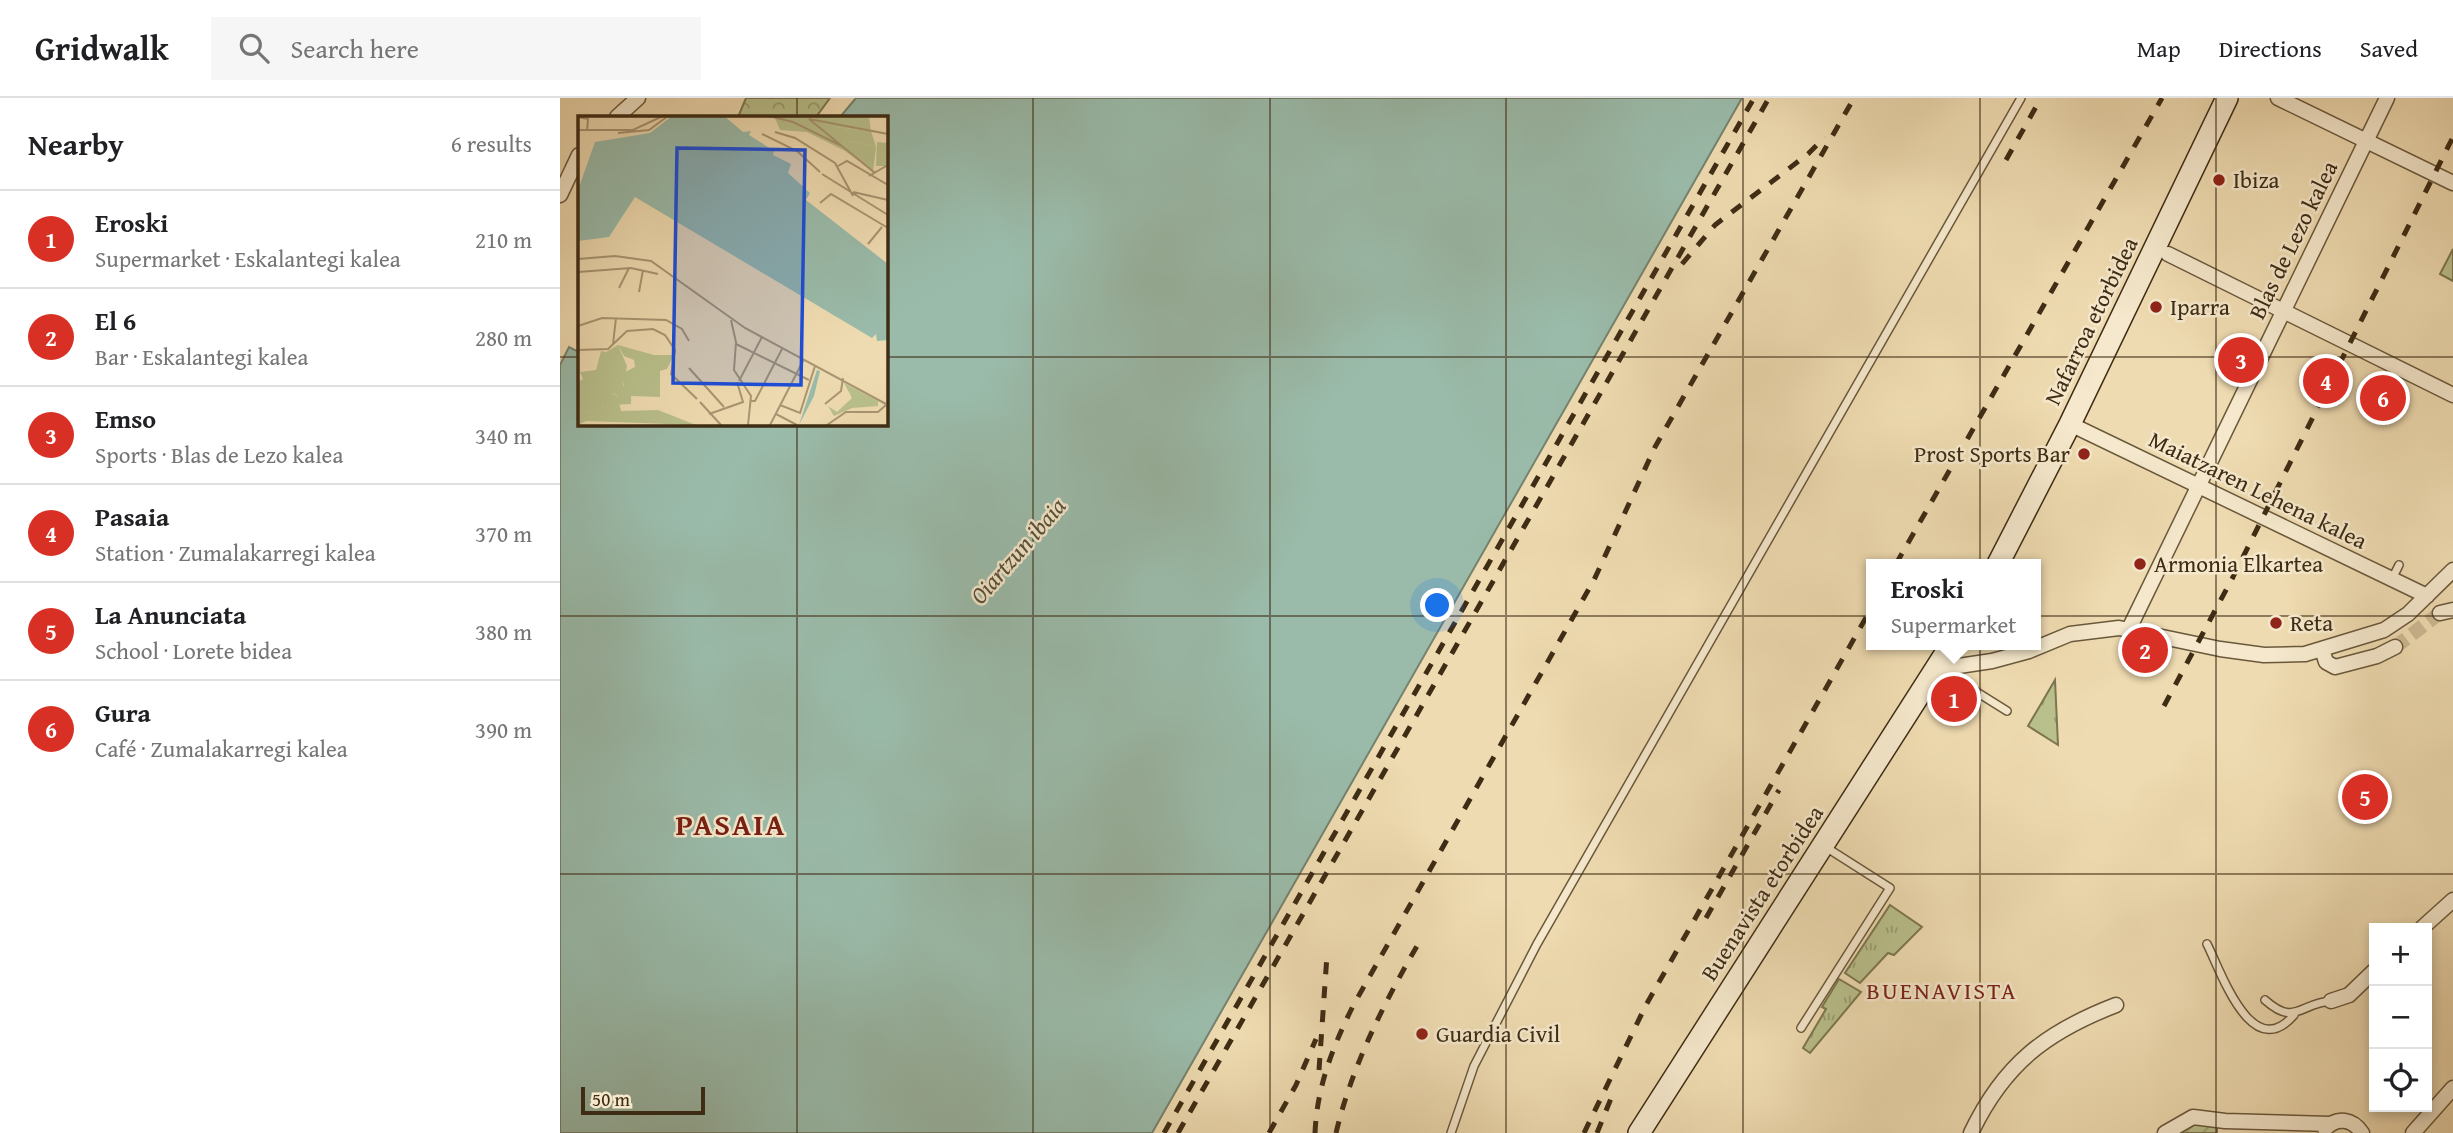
<!DOCTYPE html>
<meta charset="utf-8">
<style>
body{margin:0;font-family:"Gentium Book Plus",serif;background:#f6f6f6;color:#202124}
.controls{position:absolute;right:21px;bottom:21px;display:grid;overflow:hidden;border-radius:0px;box-shadow:0 4px 10px #0003}
.controls button{width:63px;height:63px;display:grid;place-items:center;padding:0;border:0;border-bottom:2px solid #e0e0e0;background:#fff;color:#202124;font:35px sans-serif}
.scale{position:absolute;left:21px;bottom:18px;width:124px;box-sizing:border-box;padding-left:7px;border:4px solid #3e2c14;border-top:0;font-size:19px;line-height:24px;white-space:nowrap;color:#3e2c14;-webkit-text-stroke:5px #f5e8cc;paint-order:stroke}
.you{position:absolute;left:878px;top:508px;width:24px;height:24px;margin:-18px;border:5px solid #fff;border-radius:50%;background:#1a73e8;box-shadow:0 0 0 10px #1a73e833}
.badge{display:grid;place-items:center;width:46px;height:46px;border-radius:50%;background:#d93025;color:#fff;font-size:23px;font-weight:700}
.pin{position:absolute;translate:-50% -50%;border:4px solid #fff;box-shadow:0 2px 7px #0006}
.popup{position:absolute;left:1306px;top:461px;width:175px;height:91px;box-sizing:border-box;display:grid;place-content:center;border-radius:0px;background:#fff;filter:drop-shadow(0 2px 5px #0005);font-size:23px;white-space:nowrap;color:#757577}
.popup b{font-size:26px;color:#202124}
.popup::after{content:'';position:absolute;left:50%;top:100%;margin-left:-14px;border:14px solid transparent;border-top-color:#fff}
.list{margin:0;padding:0;list-style:none}
h2{display:flex;justify-content:space-between;align-items:center;height:91px;margin:0;padding:0 28px;font-size:30px}
h2 small{font-size:23px;font-weight:400;color:#757577}
.list li{display:grid;grid-template-columns:46px 1fr auto;gap:21px;align-items:center;box-sizing:border-box;height:98px;padding:0 28px;border-top:2px solid #e0e0e0}
.list b{display:block;font-size:26px;white-space:nowrap}
.list p{margin:0;font-size:23px;white-space:nowrap;color:#757577}
.list em{font-size:23px;font-style:normal;color:#757577}
.icon{flex:none;width:38px;height:38px;fill:none;stroke:currentColor;stroke-width:2;stroke-linecap:round;stroke-linejoin:round}
.map{position:relative;flex:none;width:1893px;height:1035px;overflow:hidden}
header{display:flex;align-items:center;gap:42px;box-sizing:border-box;height:98px;padding:0 35px;background:#fff;border-bottom:2px solid #e0e0e0}
header strong{font-size:33px}
nav{display:flex;gap:38px;margin-inline-start:auto;font-size:24px}
.search{width:490px;height:63px;background:#f6f6f6;display:flex;align-items:center;gap:18px;box-sizing:border-box;padding:0 24px;border-radius:0px;color:#757577;font-size:26px}
main{display:flex}
aside{flex:1;background:#fff}
.map>svg:first-child{display:block}
.grass{fill:url(#grass-tufts);stroke:#7c7650;stroke-width:2}
.park{fill:url(#park-crowns);stroke:#7c7650;stroke-width:2}
.garden{fill:url(#garden-furrows);stroke:#7c7650;stroke-width:2}
.pitch{fill:#b9c08c;stroke:#7c7650;stroke-width:2}
.water{fill:#9abbaa;stroke:#75826e;stroke-width:2}
.lines{fill:none;stroke-linecap:round;stroke-linejoin:round}
.street-tunnel{stroke:#ccb892;stroke-width:14;stroke-dasharray:14 7;stroke-linecap:butt}
.lane-casing{stroke:#6a583b;stroke-width:10}
.street-casing{stroke:#6a583b;stroke-width:17}
.secondary-casing{stroke:#3e2c14;stroke-width:24}
.lane{stroke:#f5e8cc;stroke-width:7}
.street{stroke:#f5e8cc;stroke-width:14}
.secondary{stroke:#f5e8cc;stroke-width:21}
.rail{stroke:#3e2c14;stroke-width:5;stroke-dasharray:12 12;stroke-linecap:butt}
.grid{fill:none;stroke:#3e2c14;stroke-width:2;stroke-opacity:0.55}
.poi-dot{fill:#8f2418;stroke:#f5e8cc;stroke-width:2.5}
.labels{text-anchor:middle;stroke-width:5;stroke-linejoin:round;paint-order:stroke}
.poi-label{font-size:23px;fill:#3e2c14;stroke:#f5e8cc;text-anchor:start}
.street-label{font-size:23px;fill:#3e2c14;stroke:#f5e8cc}
.water-label{font-size:24px;font-style:italic;fill:#55503a;stroke:#f5e8cc}
.neighbourhood-label{font-size:24px;letter-spacing:2px;fill:#7a1f14;stroke:#f5e8cc}
.district-label{font-size:30px;font-weight:bold;letter-spacing:2px;fill:#7a1f14;stroke:#f5e8cc}
.inset-road{fill:none;stroke:#a89572;stroke-width:2}
.view{fill:#1d4ed8;fill-opacity:0.15;stroke:#1d4ed8;stroke-width:3.5}
.inset-edge{fill:none;stroke:#3e2c14;stroke-width:3.5}
</style>
<header>
<strong>Gridwalk</strong>
<div class="search"><svg class="icon" aria-label="search" viewBox="0 0 24 24"><circle cx="10" cy="10" r="6"/><path d="M15 15l6 6"/></svg>Search here</div>
<nav><a>Map</a><a>Directions</a><a>Saved</a></nav>
</header>
<main>
<aside>
<h2>Nearby<small>6 results</small></h2>
<ul class="list">
<li><span class="badge">1</span><div><b>Eroski</b><p>Supermarket · Eskalantegi kalea</p></div><em>210 m</em></li>
<li><span class="badge">2</span><div><b>El 6</b><p>Bar · Eskalantegi kalea</p></div><em>280 m</em></li>
<li><span class="badge">3</span><div><b>Emso</b><p>Sports · Blas de Lezo kalea</p></div><em>340 m</em></li>
<li><span class="badge">4</span><div><b>Pasaia</b><p>Station · Zumalakarregi kalea</p></div><em>370 m</em></li>
<li><span class="badge">5</span><div><b>La Anunciata</b><p>School · Lorete bidea</p></div><em>380 m</em></li>
<li><span class="badge">6</span><div><b>Gura</b><p>Café · Zumalakarregi kalea</p></div><em>390 m</em></li>
</ul>
</aside>
<div class="map">
<svg width="1893" height="1035" viewBox="0 0 1893 1035">
<defs>
<pattern id="grass-tufts" width="24" height="20" patternUnits="userSpaceOnUse" patternTransform="scale(1.75)"><rect width="24" height="20" fill="#b9c08c"/><path d="M3 7l-1-3M5 7V3M7 7l1-3M15 17l-1-3M17 17v-4M19 17l1-3" fill="none" stroke="#989c71"/></pattern>
<pattern id="park-crowns" width="20" height="18" patternUnits="userSpaceOnUse" patternTransform="scale(1.75)"><rect width="20" height="18" fill="#b9c08c"/><path d="M2 6a3 3 0 1 1 6 0M12 15a3 3 0 1 1 6 0" fill="none" stroke="#989c71"/></pattern>
<pattern id="garden-furrows" width="10" height="10" patternUnits="userSpaceOnUse" patternTransform="scale(1.75)"><rect width="10" height="10" fill="#b9c08c"/><path d="M-1 1l2-2M0 10L10 0M9 11l2-2" fill="none" stroke="#989c71"/></pattern>
</defs>
<rect width="100%" height="100%" fill="#efdbb1"/>
<filter id="stains"><feTurbulence type="fractalNoise" baseFrequency=".00286" numOctaves="4"/><feColorMatrix values="0 0 0 0 .2 0 0 0 0 .09 0 0 0 0 .02 0 0 0 .5 -.17"/></filter>
<radialGradient id="worn" r=".72"><stop offset=".6" stop-color="#630" stop-opacity="0"/><stop offset="1" stop-color="#630" stop-opacity=".3"/></radialGradient>
<path class="grass" d="M 1495,582 L 1498,647 L 1468,628 Z
M 1330,807 L 1362,829 L 1334,857 L 1328,855 L 1300,885 L 1285,875 Z
M 1279,881 L 1301,894 L 1250,955 L 1243,950 L 1266,911 L 1262,909 Z"/>
<path class="park" d="M 186,0 L 270,0 L 256,19 L 178,19 Z"/>
<path class="garden" d="M 1631,1027 L 1657,1027 L 1657,1035 L 1620,1035 Z"/>
<path class="pitch" d="M 1893,151 L 1893,183 L 1880,176 Z"/>
<path class="water" d="M 296,0 L 1182,0 L 592,1035 L 0,1035 L 0,267 L 9,249 L 19,254 L 19,326 L 326,326 L 326,19 L 280,19 Z"/>
<g class="lines">
<path class="street-tunnel" d="M 1835,549 L 1880,515"/>
<g class="lane-casing">
<path id="lane" d="M 1832,481 L 1839,467
M 1383,573 L 1447,613
M 1647,846 C 1662,876 1692,966 1734,917
M 1705,902 C 1735,929 1740,905 1771,903
M 1241,930 L 1330,790 L 1264,748
M 891,1035 L 914,968 L 977,846 L 1461,0"/>
</g>
<g class="street-casing">
<path id="street" d="M 1718,0 L 1893,85
M 57,19 L 78,0
M 0,97 L 19,57
M 1608,156 L 1893,297
M 1510,326 L 1867,498
M 1880,515 L 1893,512
M 1569,531 L 1827,0
M 1762,551 L 1766,564 L 1775,569 L 1817,558 L 1835,549
M 1374,578 L 1392,569 L 1432,563 L 1469,553 L 1510,536 L 1559,530 L 1660,551 L 1704,557 L 1745,556 L 1824,532 L 1848,516 L 1893,472
M 1862,830 L 1893,802
M 1771,903 L 1789,897 L 1814,873
M 1765,1031 C 1777,1018 1793,1021 1802,1035
M 1411,1035 C 1444,966 1486,934 1556,907
M 1605,1035 L 1633,1019 L 1665,1023 L 1770,1026
M 1853,1035 L 1893,990"/>
</g>
<g class="secondary-casing">
<path id="secondary" d="M 1438,466 L 1510,326 L 1667,0
M 1079,1035 L 1391,547"/>
</g>
<use href="#lane" class="lane"/>
<use href="#street" class="street"/>
<use href="#secondary" class="secondary"/>
<path class="rail" d="M 1446,62 L 1481,0
M 1122,166 L 1155,127 L 1248,56 L 1265,39
M 1336,466 L 1602,0
M 1604,608 L 1673,479 L 1893,39
M 1146,820 L 1219,692
M 759,972 L 767,857
M 604,1035 L 1194,0
M 618,1035 L 1209,0
M 709,1035 L 736,987 L 756,941
M 755,1035 C 757,988 773,948 794,906 L 1034,482 L 1095,349 L 1294,0
M 776,1035 C 792,968 823,907 857,848
M 1024,1035 L 1086,907 L 1312,509
M 1037,1035 L 1054,993"/>
</g>
<path class="grid" d="M 237,0 L 237,19M 473,0 L 473,1035M 710,0 L 710,1035M 946,0 L 946,1035M 1183,0 L 1183,1035M 1420,0 L 1420,1035M 1656,0 L 1656,1035M 0,259 L 19,259M 326,259 L 1893,259M 237,326 L 237,1035M 0,518 L 1893,518M 0,776 L 1893,776"/>
<g class="poi-dot">
<circle cx="1659" cy="82" r="7"/>
<circle cx="1596" cy="209" r="7"/>
<circle cx="1524" cy="356" r="7"/>
<circle cx="1580" cy="466" r="7"/>
<circle cx="1716" cy="525" r="7"/>
<circle cx="862" cy="936" r="7"/>
</g>
<g class="labels">
<g class="poi-label">
<text x="1673" y="90">Ibiza</text>
<text x="1610" y="217">Iparra</text>
<text x="1510" y="364" text-anchor="end">Prost Sports Bar</text>
<text x="1594" y="474">Armonia Elkartea</text>
<text x="1730" y="533">Reta</text>
<text x="876" y="944">Guardia Civil</text>
</g>
<g class="street-label">
<text transform="translate(1733 142) rotate(-64)" y="8">Blas de Lezo kalea</text>
<text transform="translate(1531 223) rotate(-64)" y="8">Nafarroa etorbidea</text>
<text transform="translate(1698 392) rotate(26)" y="8">Maiatzaren Lehena kalea</text>
<text transform="translate(1202 795) rotate(-57)" y="8">Buenavista etorbidea</text>
</g>
<g class="water-label">
<text transform="translate(458 453) rotate(-49)" y="8">Oiartzun ibaia</text>
</g>
<g class="neighbourhood-label">
<text x="1382" y="901">BUENAVISTA</text>
</g>
<g class="district-label">
<text x="171" y="737">PASAIA</text>
</g>
</g>
<g transform="translate(18 18)">
<rect width="310" height="310" fill="#efdbb1"/>
<path d="M 228,0 L 291,0 L 293,15 L 256,11 ZM 272,25 L 298,31 L 295,55 L 267,35 ZM 40,229 L 76,239 L 96,239 L 89,253 L 82,255 L 82,281 L 53,280 L 53,288 L 35,289 L 34,277 L 39,280 L 46,269 L 45,257 L 57,251 L 56,244 L 46,240 ZM 266,267 L 300,285 L 300,290 L 274,292 L 256,300 L 250,290 L 259,296 L 274,282 Z" fill="#b9c08c"/>
<path d="M 190,0 L 228,0 L 256,11 L 293,15 L 298,31 L 272,25 L 267,35 L 229,16 L 202,14 L 197,2 ZM 41,287 L 43,295 L 80,294 L 118,309 L 8,305 L 0,309 L 0,298 Z" fill="#b9c08c"/>
<path d="M 23,235 L 28,236 L 34,257 L 35,289 L 0,298 L 0,266 L 5,263 L 2,256 L 18,254 Z" fill="#b9c08c"/>
<path d="M 299,26 L 310,27 L 310,50 L 298,50 ZM 40,229 L 49,250 L 43,281 L 34,277 L 28,236 Z" fill="#b9c08c"/>
<path d="M 94,0 L 146,0 L 165,16 L 173,15 L 171,19 L 196,35 L 195,39 L 213,48 L 210,57 L 232,77 L 228,84 L 310,148 L 310,224 L 299,225 L 298,218 L 294,222 L 57,81 L 31,121 L 0,125 L 0,74 L 17,26 L 72,17 ZM 239,254 L 242,255 L 236,280 L 221,309 Z" fill="#9abbaa"/>
<path class="inset-road" d="M 191,0 L 215,6 L 264,30 L 297,57M 0,1 L 10,3 L 9,15M 0,14 L 55,14 L 85,0M 197,16 L 217,22 L 257,47 L 275,80M 40,17 L 71,14 L 90,0M 184,18 L 219,35 L 242,56M 264,30 L 231,3 L 310,18M 260,50 L 269,45 L 310,69M 244,58 L 310,99M 291,60 L 310,49M 275,76 L 310,84M 242,87 L 253,78 L 310,112M 290,128 L 304,111M 0,143 L 37,140 L 73,145 L 167,212 L 308,288M 0,156 L 53,152 L 80,158M 41,172 L 51,152M 61,176 L 65,154M 153,204 L 158,226 L 156,254 L 173,280 L 170,309M 0,210 L 24,202 L 88,204 L 104,213 L 111,225M 35,228 L 38,202M 158,228 L 231,264M 0,234 L 30,233 L 49,215 L 75,213 L 87,219 L 97,234 L 93,259M 111,252 L 146,291M 93,258 L 119,283M 161,265 L 184,221M 173,285 L 177,285 L 204,233M 122,286 L 143,309M 247,288 L 263,275 L 265,262M 202,289 L 222,297 L 237,250M 131,298 L 165,286 L 159,266M 198,298 L 219,309M 192,309 L 226,243M 249,309 L 268,296 L 300,296 L 308,289"/>
<path class="view" d="M 99,32 L 227,34 L 223,269 L 95,267 Z"/>
<rect width="310" height="310" class="inset-edge"/>
</g>
<rect width="100%" height="100%" filter="url(#stains)"/>
<rect width="100%" height="100%" fill="url(#worn)"/>
</svg>
<div class="controls">
<button>+</button>
<button>−</button>
<button><svg class="icon" aria-label="locate" viewBox="0 0 24 24"><circle cx="12" cy="12" r="6"/><path d="M12 2v4M12 18v4M2 12h4M18 12h4"/></svg></button>
</div>
<div class="scale">50 m</div>
<div class="you"></div>
<div class="pin badge" style="left:1394px;top:601px">1</div>
<div class="popup"><b>Eroski</b>Supermarket</div>
<div class="pin badge" style="left:1585px;top:552px">2</div>
<div class="pin badge" style="left:1681px;top:262px">3</div>
<div class="pin badge" style="left:1766px;top:283px">4</div>
<div class="pin badge" style="left:1805px;top:699px">5</div>
<div class="pin badge" style="left:1823px;top:300px">6</div>
</div>
</main>
